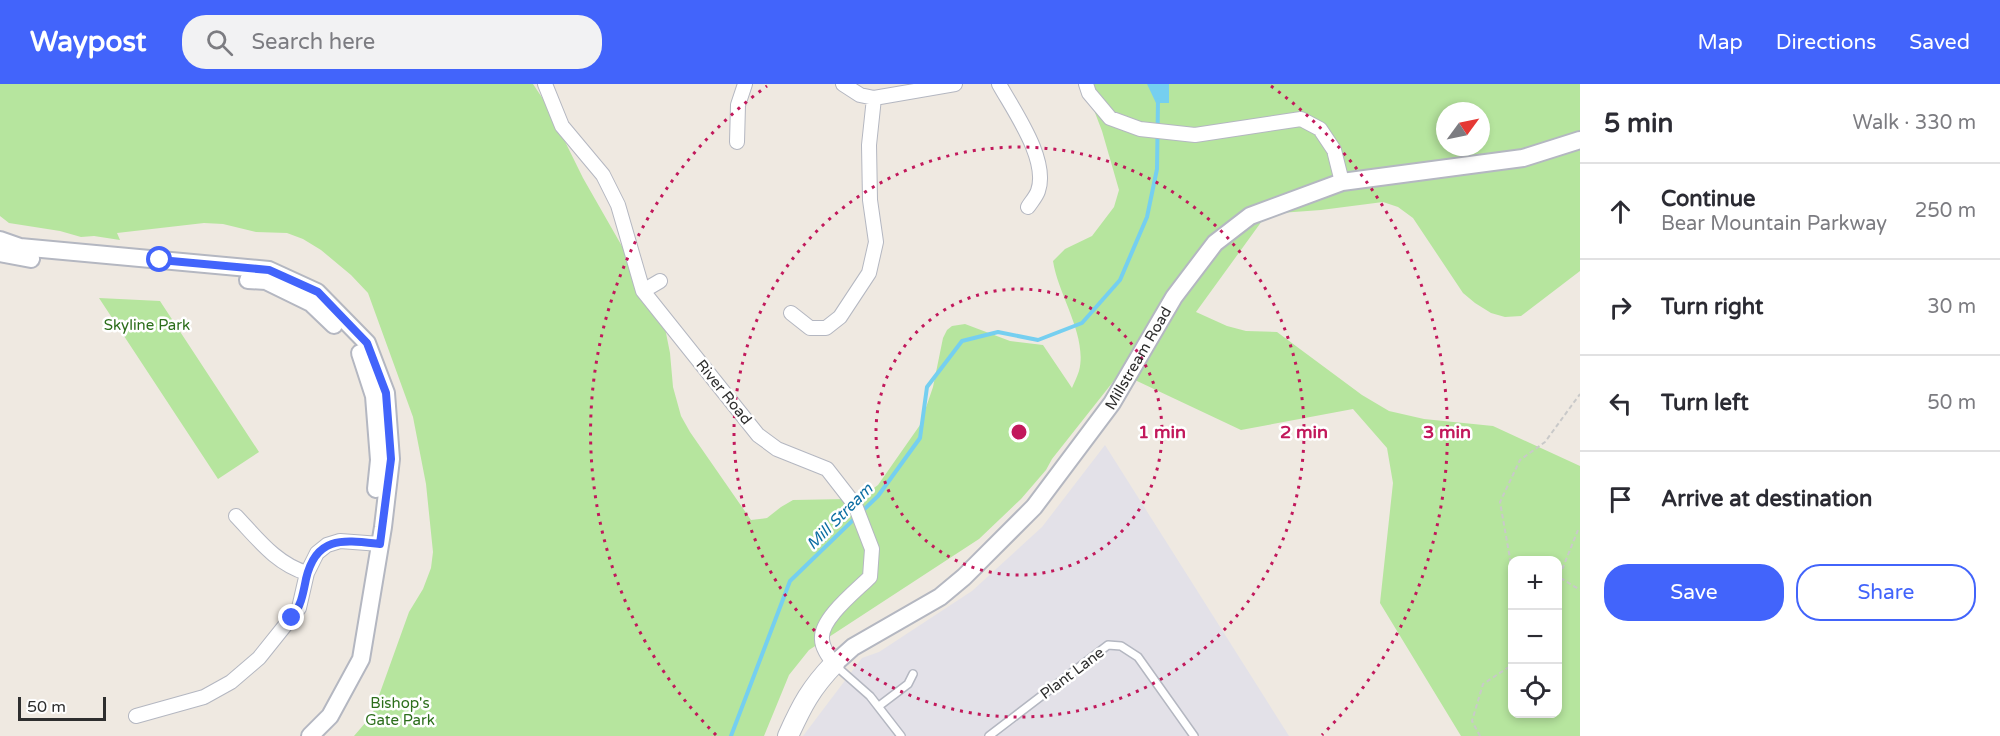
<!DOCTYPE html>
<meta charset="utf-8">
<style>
body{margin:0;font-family:"Varela Round",sans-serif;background:#f2f2f3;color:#2b2b33}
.controls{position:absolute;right:18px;bottom:18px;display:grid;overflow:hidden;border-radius:12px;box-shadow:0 3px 9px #0003}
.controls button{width:54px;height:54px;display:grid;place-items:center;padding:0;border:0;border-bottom:2px solid #e1e1e2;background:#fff;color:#2b2b33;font:30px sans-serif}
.compass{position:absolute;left:1436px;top:18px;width:54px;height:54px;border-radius:50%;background:#fff;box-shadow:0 3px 9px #0003;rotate:57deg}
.scale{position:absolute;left:18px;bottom:15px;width:88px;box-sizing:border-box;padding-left:6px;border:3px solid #2e2e2e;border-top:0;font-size:16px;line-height:21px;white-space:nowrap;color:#2e2e2e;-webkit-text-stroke:4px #fff;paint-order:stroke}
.stop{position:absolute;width:18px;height:18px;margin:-14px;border:4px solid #4264fb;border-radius:50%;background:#fff}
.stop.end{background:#4264fb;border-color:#fff;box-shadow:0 2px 6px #0008}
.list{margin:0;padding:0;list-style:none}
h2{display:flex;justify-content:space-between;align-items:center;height:78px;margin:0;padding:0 24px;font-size:26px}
h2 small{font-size:20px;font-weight:400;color:#7c7c81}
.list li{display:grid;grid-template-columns:39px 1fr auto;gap:18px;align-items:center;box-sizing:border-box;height:96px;padding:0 24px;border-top:2px solid #e1e1e2}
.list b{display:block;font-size:22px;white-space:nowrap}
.list p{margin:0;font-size:20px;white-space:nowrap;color:#7c7c81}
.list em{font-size:20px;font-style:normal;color:#7c7c81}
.actions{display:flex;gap:12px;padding:18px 24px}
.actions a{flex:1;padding:14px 0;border:2px solid #4264fb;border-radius:24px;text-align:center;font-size:21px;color:#4264fb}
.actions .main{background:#4264fb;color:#fff}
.icon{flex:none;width:33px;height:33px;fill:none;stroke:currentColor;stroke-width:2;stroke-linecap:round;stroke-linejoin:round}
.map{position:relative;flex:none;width:1580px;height:652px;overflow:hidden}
header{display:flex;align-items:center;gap:36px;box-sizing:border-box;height:84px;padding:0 30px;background:#4264fb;color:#fff}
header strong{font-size:28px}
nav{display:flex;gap:33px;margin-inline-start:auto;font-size:21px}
.search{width:420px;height:54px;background:#f2f2f3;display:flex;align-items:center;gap:15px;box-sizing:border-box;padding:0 21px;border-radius:24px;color:#7c7c81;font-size:22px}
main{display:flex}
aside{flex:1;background:#fff}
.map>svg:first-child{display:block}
.industrial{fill:#e3e1e8}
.green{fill:#b6e59e;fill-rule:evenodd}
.water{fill:#75cff0}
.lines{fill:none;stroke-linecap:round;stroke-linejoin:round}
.stream{stroke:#75cff0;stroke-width:4}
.service-casing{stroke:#b4b7c1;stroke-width:10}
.minor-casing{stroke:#b4b7c1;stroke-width:16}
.tertiary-casing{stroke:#b4b7c1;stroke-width:20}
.secondary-casing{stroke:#b4b7c1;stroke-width:22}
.path{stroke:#c9c9c9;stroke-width:2;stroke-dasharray:4.5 3;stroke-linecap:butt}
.service{stroke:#fff;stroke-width:7}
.minor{stroke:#fff;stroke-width:14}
.tertiary{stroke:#fff;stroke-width:16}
.secondary{stroke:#fff;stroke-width:20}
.route{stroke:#4264fb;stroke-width:8}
.ring{fill:none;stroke:#c2185b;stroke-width:3;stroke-dasharray:3 6}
.labels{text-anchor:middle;stroke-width:5;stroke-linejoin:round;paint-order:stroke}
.park-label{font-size:15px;fill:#2c6e1b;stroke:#fff}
.street-label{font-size:15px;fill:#2e2e2e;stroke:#fff}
.water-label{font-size:16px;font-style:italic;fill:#0d6fa3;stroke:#fff}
.centre{fill:#c2185b;stroke:#fff;stroke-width:3}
.ring-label{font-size:18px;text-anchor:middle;font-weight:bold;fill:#c2185b;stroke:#fff;stroke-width:5;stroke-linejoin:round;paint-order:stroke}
</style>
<header>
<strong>Waypost</strong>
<div class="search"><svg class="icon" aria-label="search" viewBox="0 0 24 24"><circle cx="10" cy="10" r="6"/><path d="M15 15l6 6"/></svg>Search here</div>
<nav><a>Map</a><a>Directions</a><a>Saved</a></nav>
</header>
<main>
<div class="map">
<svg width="1580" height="652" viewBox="0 0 1580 652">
<rect width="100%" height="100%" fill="#efe9e1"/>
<path class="industrial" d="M 1105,361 L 1289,652 L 803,652 L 862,574 L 879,568 L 972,507 L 1042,443 Z"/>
<path class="green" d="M 0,0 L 533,0 L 547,21 L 583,94 L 663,234 L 670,269 L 673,303 L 681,332 L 690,348 L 751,436 L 767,434 L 781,423 L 793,416 L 847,415 L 866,410 L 878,401 L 920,341 L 933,303 L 943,254 L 947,246 L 952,242 L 965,240 L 1010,257 L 1043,261 L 1072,304 C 1074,299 1077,293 1079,287 C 1088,252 1058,211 1053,177 L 1065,165 L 1092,152 L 1114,123 L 1119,106 L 1102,47 L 1084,0 L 1580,0 L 1580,187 L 1521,232 L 1505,233 L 1491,229 L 1475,219 L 1463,209 L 1413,134 L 1398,123 L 1383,118 L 1321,126 L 1267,130 L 1196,228 L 1227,242 L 1246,247 L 1277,248 L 1362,311 L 1389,327 L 1424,335 L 1493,342 L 1580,382 L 1580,652 L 1461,652 L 1380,519 L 1393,399 L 1387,364 L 1353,325 L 1241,346 L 1120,289 L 1052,375 L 1046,386 L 1021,415 L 979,455 L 809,566 L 789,591 L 764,652 L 354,652 L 372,631 L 409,528 L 423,505 L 431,484 L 433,468 L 426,400 L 413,333 L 368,209 L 351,191 L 321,166 L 303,155 L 287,149 L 256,148 L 223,140 L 204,139 L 117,149 L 120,156 L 94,152 L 81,153 L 60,147 L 9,139 L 0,132 ZM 1445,27 L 1481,27 L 1481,63 L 1445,63 ZM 1512,476 L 1558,476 L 1558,630 L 1512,630 Z
M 99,214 L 160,217 L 259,368 L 218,395 Z"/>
<path class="water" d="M 1147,0 L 1169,0 L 1169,19 L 1156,19 Z"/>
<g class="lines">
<path class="stream" d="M 731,652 L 790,497 L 878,412 L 920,354 L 927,303 L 962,257 L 998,248 L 1038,256 L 1082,239 L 1120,196 L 1147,133 L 1157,85 L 1158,16"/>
<g class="service-casing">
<path id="service" d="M 836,582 L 870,612 L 901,652
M 879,622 L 908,600 L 913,590
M 989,652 L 1108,561 L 1121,562 L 1138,573 L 1194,652"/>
</g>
<g class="minor-casing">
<path id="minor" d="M 545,0 L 562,42 L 603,91 L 618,121 L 643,207 L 758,351 L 777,365 L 827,385 L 855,421 L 872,465 L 870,493 C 856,507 820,535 822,555 C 822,564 829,573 834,580
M 843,0 L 860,11 L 874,14 L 955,0
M 999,0 C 1014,27 1049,76 1038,107 C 1036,113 1031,118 1028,123
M 1086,0 L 1089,9 L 1110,34 L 1140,45 L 1195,51 L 1301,35 L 1320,45 L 1334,66 L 1342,98
M 737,58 L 738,21 L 745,0
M 643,207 L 660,197
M 791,229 L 810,244 L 826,244 L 840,233 L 869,189 L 876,158 L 870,116 L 869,61 L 874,14
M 236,432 C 257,454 276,480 307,489
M 136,632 L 204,613 L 231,598 L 259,574 L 299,524 L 307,489 L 317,469 L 327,461 L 340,457 L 380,460"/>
</g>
<g class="tertiary-casing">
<g id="tertiary">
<path d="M 0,156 L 20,163 L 269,186 L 317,208 L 367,259 L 386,309 L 391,375 L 383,443 L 361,575 L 330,632 L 310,652"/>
<path d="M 0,169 L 31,175"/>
<path d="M 248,196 L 266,197 L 311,219 L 334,241"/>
<path d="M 360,269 L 374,312 L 379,376 L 376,405"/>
<path id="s1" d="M 834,580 L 853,563 L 940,513 L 964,493 L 1034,423 L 1112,319 L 1174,213 L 1215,159 L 1250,132 L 1342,98 L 1523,74 L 1580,56"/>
</g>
</g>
<g class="secondary-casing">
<path id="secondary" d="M 788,652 C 802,621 811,604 834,580"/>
</g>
<path class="path" d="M 1578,446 L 1559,493 L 1580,506
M 1512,486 L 1500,418 L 1520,376 L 1545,358 L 1580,310
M 1480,652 L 1472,637 L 1483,600 L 1512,581"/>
<use href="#service" class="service"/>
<use href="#minor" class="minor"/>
<use href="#tertiary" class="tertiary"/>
<use href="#secondary" class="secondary"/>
</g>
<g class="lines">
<path class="route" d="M 160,176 L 269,186 L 318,208 L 367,259 L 386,309 L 391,375 L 380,460 C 344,456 316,451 306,495 C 303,510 301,522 292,534"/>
</g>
<g class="ring">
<circle cx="1019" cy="348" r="143"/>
<circle cx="1019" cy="348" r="285"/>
<path d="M716 651A428 428 0 0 1 767 2M1271 2A428 428 0 0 1 1322 651"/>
</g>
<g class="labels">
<g class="park-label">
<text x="147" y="246">Skyline Park</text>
<text x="400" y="624">Bishop's<tspan x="400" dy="17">Gate Park</tspan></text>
</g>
<g class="street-label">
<text dy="5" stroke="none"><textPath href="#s1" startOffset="438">Millstream Road</textPath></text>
<text transform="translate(724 308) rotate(51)" y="5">River Road</text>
<text transform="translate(1072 589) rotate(-37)" y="5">Plant Lane</text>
</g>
<g class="water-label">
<text transform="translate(839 432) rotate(-45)" y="6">Mill Stream</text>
</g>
</g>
<circle cx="1019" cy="348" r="9" class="centre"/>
<g class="ring-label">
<text x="1162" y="354">1 min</text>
<text x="1304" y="354">2 min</text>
<text x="1447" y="354">3 min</text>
</g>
</svg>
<div class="controls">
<button>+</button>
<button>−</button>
<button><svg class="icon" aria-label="locate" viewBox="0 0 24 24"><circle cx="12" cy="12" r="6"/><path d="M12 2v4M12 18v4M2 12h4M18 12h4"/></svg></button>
</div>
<svg class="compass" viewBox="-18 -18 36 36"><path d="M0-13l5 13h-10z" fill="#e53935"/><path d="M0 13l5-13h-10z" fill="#7c7c81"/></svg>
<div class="scale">50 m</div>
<div class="stop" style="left:160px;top:176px"></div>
<div class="stop end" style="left:292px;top:534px"></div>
</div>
<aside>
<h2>5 min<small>Walk · 330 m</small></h2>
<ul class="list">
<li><svg class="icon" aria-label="ahead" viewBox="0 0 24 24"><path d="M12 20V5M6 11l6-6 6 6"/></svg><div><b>Continue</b><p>Bear Mountain Parkway</p></div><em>250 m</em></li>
<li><svg class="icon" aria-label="right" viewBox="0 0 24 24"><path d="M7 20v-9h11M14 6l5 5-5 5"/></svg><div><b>Turn right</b></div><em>30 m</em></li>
<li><svg class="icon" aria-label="left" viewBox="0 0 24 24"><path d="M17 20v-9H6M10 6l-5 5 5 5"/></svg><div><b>Turn left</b></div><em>50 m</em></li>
<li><svg class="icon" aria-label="arrive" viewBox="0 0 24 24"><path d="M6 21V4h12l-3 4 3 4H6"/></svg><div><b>Arrive at destination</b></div></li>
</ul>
<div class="actions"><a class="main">Save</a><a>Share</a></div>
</aside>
</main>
